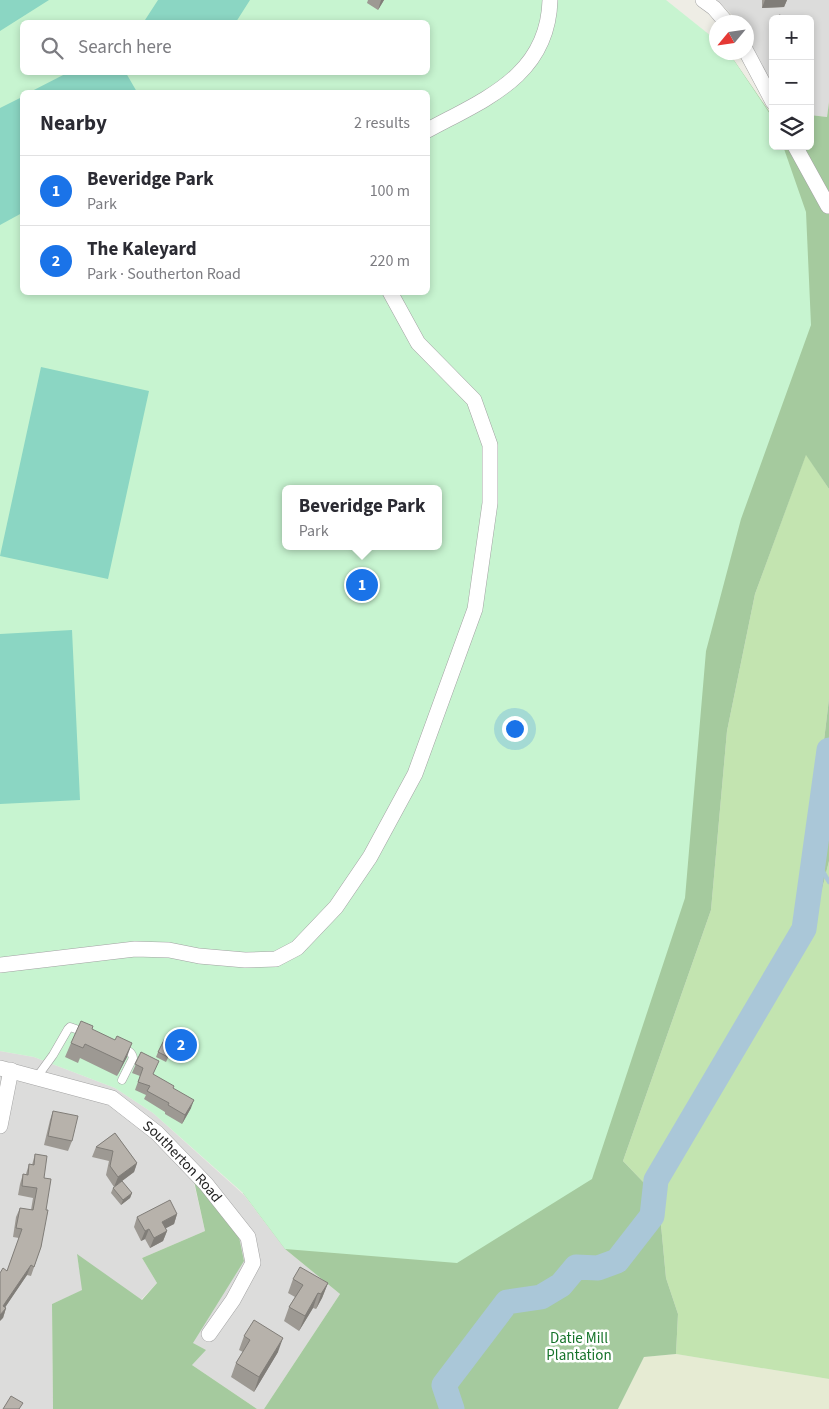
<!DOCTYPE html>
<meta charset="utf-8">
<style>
body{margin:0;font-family:"Source Sans 3",sans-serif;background:#f7f7f7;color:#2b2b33}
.controls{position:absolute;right:15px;top:15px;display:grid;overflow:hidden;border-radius:8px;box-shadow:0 2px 8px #0003}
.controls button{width:45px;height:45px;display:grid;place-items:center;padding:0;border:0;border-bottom:1px solid #e1e1e2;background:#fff;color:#2b2b33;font:25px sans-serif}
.compass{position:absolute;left:709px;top:15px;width:45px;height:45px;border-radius:50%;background:#fff;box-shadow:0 2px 8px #0003;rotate:241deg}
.you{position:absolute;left:514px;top:728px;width:18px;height:18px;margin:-12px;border:4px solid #fff;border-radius:50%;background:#1a73e8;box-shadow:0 0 0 8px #1a73e833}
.badge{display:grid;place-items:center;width:32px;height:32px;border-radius:50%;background:#1a73e8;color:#fff;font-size:16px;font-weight:700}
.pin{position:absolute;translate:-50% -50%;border:2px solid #fff;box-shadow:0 1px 5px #0006}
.popup{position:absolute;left:282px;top:485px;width:160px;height:65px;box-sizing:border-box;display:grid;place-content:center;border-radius:8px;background:#fff;filter:drop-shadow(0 1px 4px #0005);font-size:16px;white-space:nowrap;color:#7c7c81}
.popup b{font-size:19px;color:#2b2b33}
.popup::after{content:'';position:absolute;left:50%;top:100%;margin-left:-10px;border:10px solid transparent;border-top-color:#fff}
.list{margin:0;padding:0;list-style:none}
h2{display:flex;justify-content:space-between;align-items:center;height:65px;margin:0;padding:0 20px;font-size:21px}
h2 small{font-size:16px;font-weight:400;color:#7c7c81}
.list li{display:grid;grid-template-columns:32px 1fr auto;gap:15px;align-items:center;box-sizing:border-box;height:70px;padding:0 20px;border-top:1px solid #e1e1e2}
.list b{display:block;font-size:19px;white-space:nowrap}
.list p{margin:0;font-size:16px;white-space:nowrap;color:#7c7c81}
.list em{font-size:16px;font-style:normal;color:#7c7c81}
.icon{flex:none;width:28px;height:28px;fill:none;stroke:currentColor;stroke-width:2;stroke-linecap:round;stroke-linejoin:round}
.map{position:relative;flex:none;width:829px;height:1409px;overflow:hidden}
.search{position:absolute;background:#fff;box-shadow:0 2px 8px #0003;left:20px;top:20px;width:410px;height:55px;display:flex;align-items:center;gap:12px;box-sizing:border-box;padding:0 18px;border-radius:8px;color:#7c7c81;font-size:19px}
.panel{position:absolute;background:#fff;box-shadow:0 2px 8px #0003;left:20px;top:90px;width:410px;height:205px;border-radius:8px}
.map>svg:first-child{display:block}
.residential{fill:#dcdcdb}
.farmland{fill:#e6ebd3}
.grass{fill:#c3e4b0}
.forest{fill:#a5ca9e}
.park{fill:#c7f4d0;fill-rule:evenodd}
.pitch{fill:#8bd6c3}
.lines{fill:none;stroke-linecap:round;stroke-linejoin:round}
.stream{stroke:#aac7d8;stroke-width:4.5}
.river{stroke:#aac7d8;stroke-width:25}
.lane-casing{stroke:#a2a2a2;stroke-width:9}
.street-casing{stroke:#a2a2a2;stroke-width:16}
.lane{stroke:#fff;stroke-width:8}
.street{stroke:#fff;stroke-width:15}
.wall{fill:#9d9993}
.shaded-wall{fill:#807d78}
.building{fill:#b7b2ab;stroke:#807d78}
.labels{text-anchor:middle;stroke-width:5;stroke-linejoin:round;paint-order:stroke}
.street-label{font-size:15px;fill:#1e1e1e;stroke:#fff}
.park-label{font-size:15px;fill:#16732a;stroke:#fff}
</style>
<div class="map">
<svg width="829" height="1409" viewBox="0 0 829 1409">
<rect width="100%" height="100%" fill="#eeede5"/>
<path class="residential" d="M 717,0 L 829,0 L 829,102 L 827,117 L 810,115 L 810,19 L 773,19 L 773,89 L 747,40 L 746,22 L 737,22 L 734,17 Z
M 0,1051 L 34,1057 L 115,1088 L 153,1113 L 244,1195 L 285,1249 L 340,1294 L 264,1409 L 257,1409 L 192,1365 L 192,1343 L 244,1260 L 194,1183 L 205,1231 L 142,1258 L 157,1283 L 141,1300 L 77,1255 L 83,1290 L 52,1304 L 53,1409 L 0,1409 Z"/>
<path class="farmland" d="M 676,1354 L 829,1379 L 829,1409 L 618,1409 L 644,1357 Z"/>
<path class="grass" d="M 806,454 L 829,489 L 829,699 L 815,815 L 796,929 L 647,1186 L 623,1161 L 711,910 L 727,731 L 755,594 Z
M 829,861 L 829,1379 L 676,1354 L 678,1314 L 666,1278 L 661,1225 L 669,1175 L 809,942 Z"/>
<path class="forest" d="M 716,40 L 716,52 L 729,53 L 773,117 L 773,146 L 810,146 L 810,115 L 827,117 L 829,102 L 829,489 L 806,455 L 755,594 L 727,731 L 711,910 L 623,1161 L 647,1186 L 796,929 L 815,815 L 829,699 L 829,861 L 809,942 L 669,1175 L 661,1225 L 666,1278 L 678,1314 L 676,1354 L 644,1357 L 618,1409 L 264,1409 L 340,1294 L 285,1249 L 243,1193 Z
M 194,1181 L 223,1215 L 239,1237 L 244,1261 L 193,1343 L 206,1350 L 192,1365 L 257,1409 L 53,1409 L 52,1304 L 82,1290 L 77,1254 L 142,1300 L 157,1283 L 142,1258 L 205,1231 Z"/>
<path class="park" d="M 0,0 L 666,0 L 716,40 L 716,52 L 729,53 L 772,117 L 773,146 L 783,146 L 806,212 L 811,325 L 741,519 L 706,651 L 685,898 L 592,1179 L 457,1263 L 285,1249 L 243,1193 L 153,1113 L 115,1088 L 34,1057 L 0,1051 ZM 22,22 L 428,22 L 428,72 L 22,72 ZM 22,92 L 428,92 L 428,292 L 22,292 ZM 286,489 L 438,489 L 438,546 L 286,546 Z"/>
<path class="pitch" d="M 0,0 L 49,0 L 0,31 Z
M 158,0 L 250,0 L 236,22 L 149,22 L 145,20 Z
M 69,72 L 126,73 L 137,92 L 30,92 Z
M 22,97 L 22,213 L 0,225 L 0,108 Z
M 41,367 L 149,391 L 108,579 L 0,556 Z
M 72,630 L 80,800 L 0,804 L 0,634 Z"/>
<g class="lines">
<path class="stream" d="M 814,856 L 829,882"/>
<path class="river" d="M 452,1409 L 444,1385 L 507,1302 L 541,1297 L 561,1285 L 576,1267 L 598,1268 L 617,1261 L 652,1216 L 656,1180 L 804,929 L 829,750"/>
<g class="lane-casing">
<path id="lane" d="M 120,1048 C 126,1050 132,1051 133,1058 L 122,1080
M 37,1077 L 53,1055 L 68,1029 L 70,1027 L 87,1033"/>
</g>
<g class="street-casing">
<g id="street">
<path d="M 703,0 L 714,8 L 726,22"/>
<path d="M 746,51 L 773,102"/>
<path d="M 428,130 C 485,99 548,76 550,0"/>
<path d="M 795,146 L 828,206"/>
<path d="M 0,965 L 135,949 L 169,950 L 199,956 L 245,960 L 276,959 L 297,948 L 336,907 L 370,857 L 415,774 L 475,609 L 490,503 L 490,445 L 474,400 L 418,343 L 390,292"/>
<path id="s1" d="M 0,1068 L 112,1098 L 157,1133 L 206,1184 L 248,1237 L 253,1263 L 233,1300 L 209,1334"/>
<path d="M 0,1126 L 11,1070"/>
</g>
</g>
<use href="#lane" class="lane"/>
<use href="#street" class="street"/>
</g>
<path class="wall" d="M 368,0 L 384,0 L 378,10 L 367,3 Z
M 762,0 L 787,0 L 784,7 L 762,8 Z
M 773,34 L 773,48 L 769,47 Z
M 92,1030 L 127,1057 L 117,1076 L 80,1058 L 78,1063 L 65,1057 L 71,1043 Z
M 175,1043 L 166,1062 L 156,1057 L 158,1052 Z
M 141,1052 L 153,1074 L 173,1088 L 191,1108 L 182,1124 L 165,1114 L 165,1112 L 144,1099 L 146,1095 L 135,1090 L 140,1076 L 132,1073 Z
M 53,1111 L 72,1141 L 68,1151 L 44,1145 L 50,1120 Z
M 115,1133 L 137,1163 L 134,1172 L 114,1187 L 106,1175 L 109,1161 L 92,1157 L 96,1147 Z
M 35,1154 L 44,1178 L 46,1210 L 41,1247 L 31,1276 L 27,1275 L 5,1307 L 6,1308 L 3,1318 L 7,1271 L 19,1238 L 13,1237 L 16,1217 L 20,1208 L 31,1210 L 33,1198 L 18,1195 L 20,1184 L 23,1174 L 26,1174 L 29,1164 L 32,1165 Z
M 113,1188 L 132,1193 L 130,1198 L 121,1205 L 111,1193 Z
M 177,1214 L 174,1224 L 165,1228 L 167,1231 L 163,1241 L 150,1248 L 145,1239 L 141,1241 L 134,1227 L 137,1217 Z
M 293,1279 L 328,1283 L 322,1298 L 316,1309 L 313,1308 L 299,1331 L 284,1321 L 289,1307 L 295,1297 L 288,1293 Z
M 244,1336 L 278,1352 L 254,1392 L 231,1377 L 236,1363 L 243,1352 L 239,1350 Z"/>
<path class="shaded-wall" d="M 381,0 L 384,0 L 378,10 Z
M 765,0 L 787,0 L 784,7 L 762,8 Z
M 132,1043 L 127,1057 L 117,1076 L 123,1062 Z
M 194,1100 L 191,1108 L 182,1124 L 185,1115 Z
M 137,1163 L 134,1172 L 114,1187 L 118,1177 Z
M 132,1193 L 130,1198 L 121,1205 L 123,1200 Z
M 177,1214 L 174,1224 L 159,1232 L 162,1222 Z
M 149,1229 L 145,1239 L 141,1241 L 145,1231 Z
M 167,1231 L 163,1241 L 150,1248 L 154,1238 Z
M 31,1265 L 27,1275 L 0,1315 L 3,1306 Z
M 328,1283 L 322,1298 L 316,1309 L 321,1294 Z
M 318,1293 L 313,1308 L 299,1331 L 305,1316 Z
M 6,1308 L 3,1318 L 0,1321 L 0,1315 Z
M 283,1338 L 278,1352 L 254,1392 L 259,1377 Z"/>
<path class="building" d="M 779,15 L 795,19 L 778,19 Z
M 81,1021 L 93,1026 L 92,1029 L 115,1040 L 117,1036 L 132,1043 L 123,1062 L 85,1044 L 83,1048 L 71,1043 Z
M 165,1038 L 175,1043 L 168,1057 L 158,1052 Z
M 141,1052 L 159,1061 L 153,1074 L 174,1086 L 173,1088 L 194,1100 L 185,1115 L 168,1105 L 169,1103 L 147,1091 L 150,1086 L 138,1082 L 143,1068 L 135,1064 Z
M 53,1111 L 78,1116 L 72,1141 L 48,1136 Z
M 115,1133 L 137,1163 L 118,1177 L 110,1166 L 113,1151 L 96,1147 Z
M 35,1154 L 47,1156 L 44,1178 L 51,1179 L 46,1210 L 48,1210 L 41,1247 L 34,1267 L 31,1265 L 3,1306 L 6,1308 L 0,1315 L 0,1273 L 3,1268 L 7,1271 L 22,1229 L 16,1228 L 20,1208 L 33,1210 L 37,1188 L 22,1186 L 23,1174 L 28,1175 L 29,1164 L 34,1165 Z
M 122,1181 L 132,1193 L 123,1200 L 113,1188 Z
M 170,1200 L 177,1214 L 162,1222 L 167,1231 L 154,1238 L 149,1229 L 145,1231 L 137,1217 Z
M 300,1267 L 328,1283 L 321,1294 L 318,1293 L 305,1316 L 289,1307 L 303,1285 L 293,1279 Z
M 254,1320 L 283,1338 L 259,1377 L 236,1363 L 250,1340 L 244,1336 Z
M 11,1396 L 23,1403 L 19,1409 L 3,1409 Z"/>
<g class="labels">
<g class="street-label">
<text dy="5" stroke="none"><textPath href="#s1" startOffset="211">Southerton Road</textPath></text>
</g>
<g class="park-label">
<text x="579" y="1343">Datie Mill<tspan x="579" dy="17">Plantation</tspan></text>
</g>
</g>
</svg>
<div class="controls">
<button>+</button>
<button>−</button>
<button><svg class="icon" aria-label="layers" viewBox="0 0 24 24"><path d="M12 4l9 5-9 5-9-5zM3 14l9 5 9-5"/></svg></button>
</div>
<svg class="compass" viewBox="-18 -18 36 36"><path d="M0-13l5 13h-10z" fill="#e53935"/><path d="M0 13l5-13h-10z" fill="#7c7c81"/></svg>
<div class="you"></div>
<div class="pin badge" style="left:362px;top:585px">1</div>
<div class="popup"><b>Beveridge Park</b>Park</div>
<div class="pin badge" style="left:181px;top:1045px">2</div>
<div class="search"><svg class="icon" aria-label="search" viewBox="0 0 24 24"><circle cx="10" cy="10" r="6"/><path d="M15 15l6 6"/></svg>Search here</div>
<section class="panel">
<h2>Nearby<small>2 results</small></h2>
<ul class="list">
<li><span class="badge">1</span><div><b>Beveridge Park</b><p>Park</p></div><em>100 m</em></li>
<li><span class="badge">2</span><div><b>The Kaleyard</b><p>Park · Southerton Road</p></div><em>220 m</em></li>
</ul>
</section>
</div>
